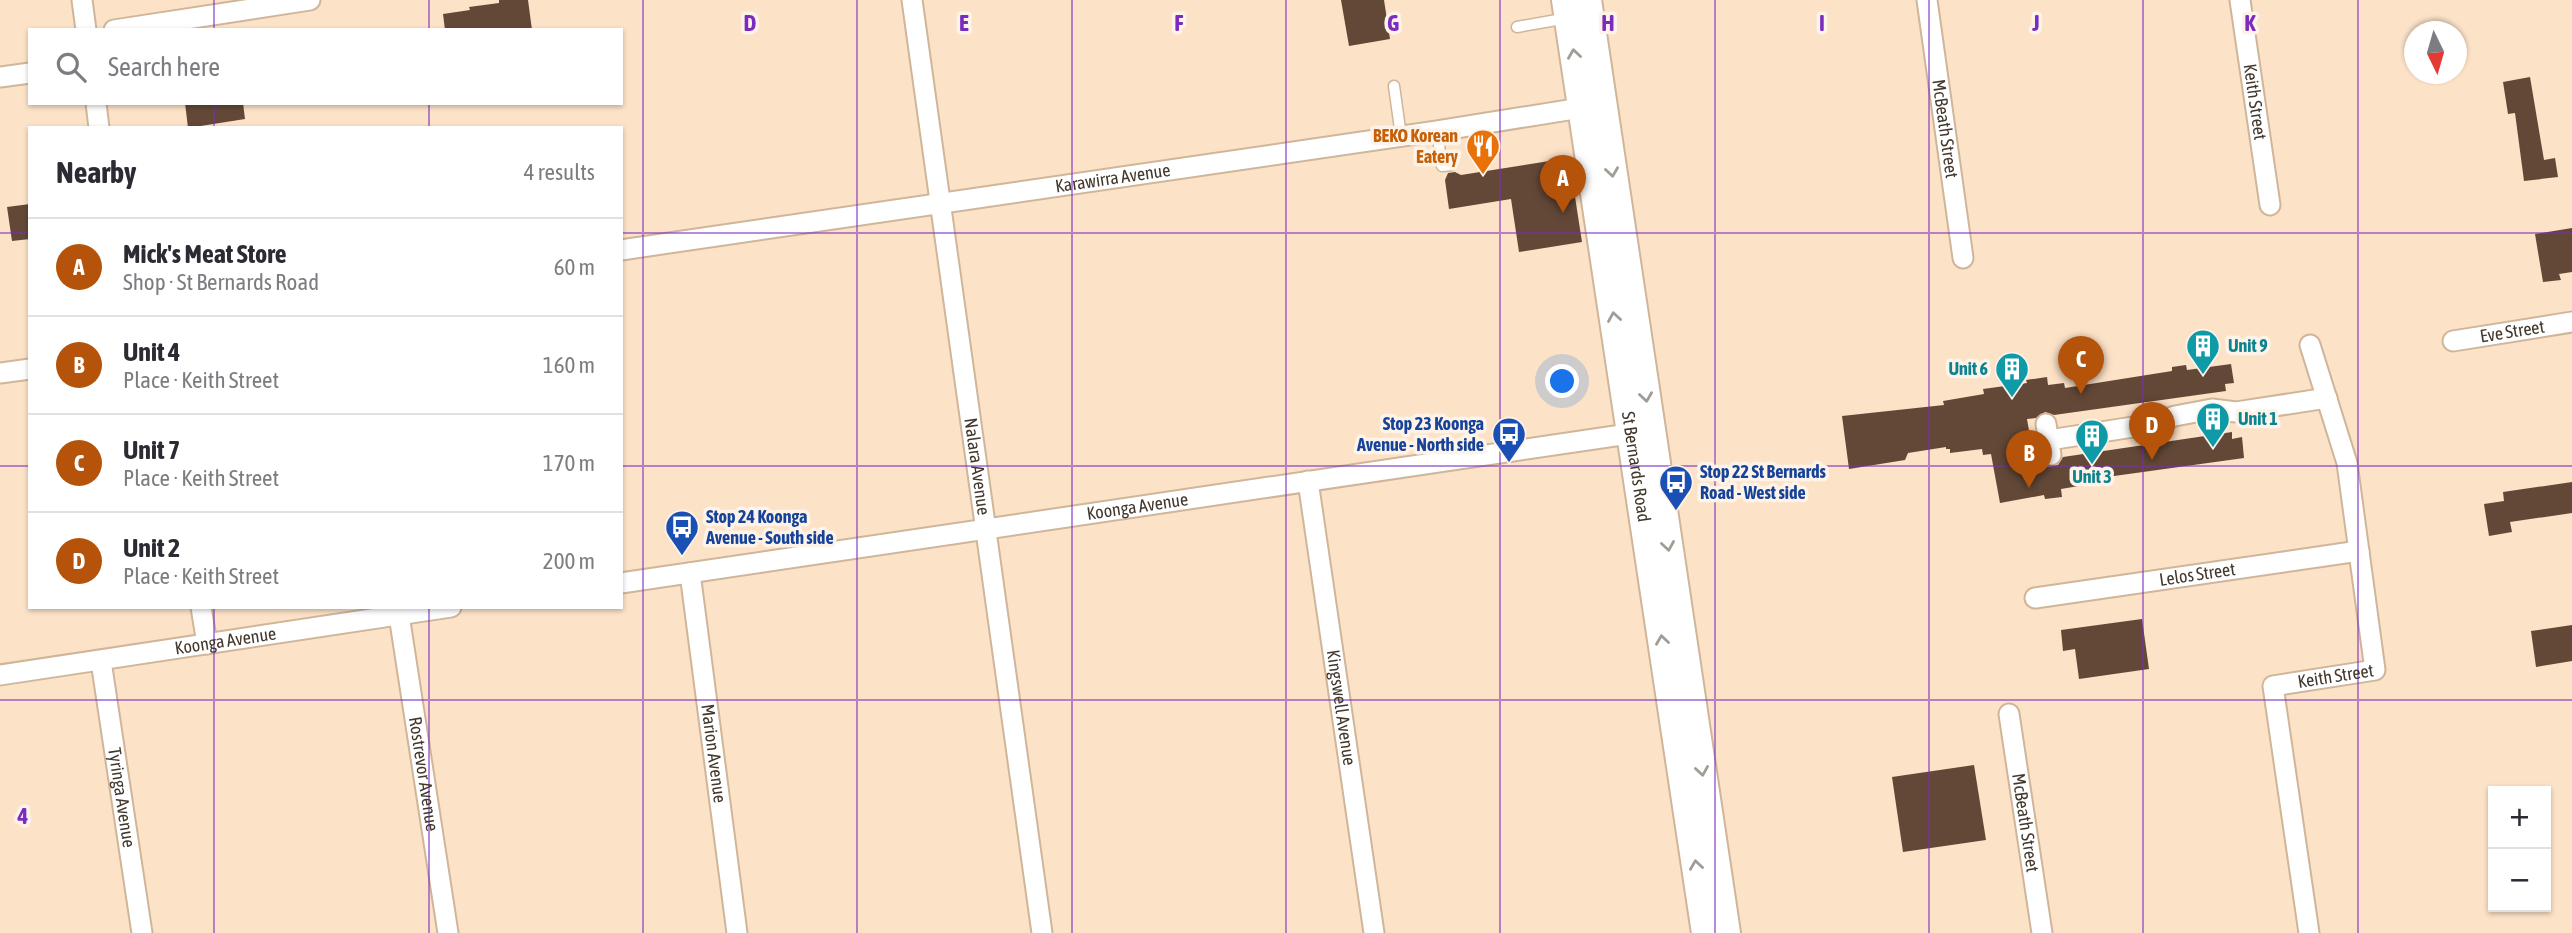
<!DOCTYPE html>
<meta charset="utf-8">
<style>
body{margin:0;font-family:"Asap Condensed",sans-serif;background:#f2f2f3;color:#2b2b33}
.controls{position:absolute;right:21px;bottom:21px;display:grid;overflow:hidden;border-radius:0px;box-shadow:0 2px 5px #0004}
.controls button{width:63px;height:63px;display:grid;place-items:center;padding:0;border:0;border-bottom:2px solid #e1e1e2;background:#fff;color:#2b2b33;font:35px sans-serif}
.compass{position:absolute;left:2404px;top:21px;width:63px;height:63px;border-radius:50%;background:#fff;box-shadow:0 2px 5px #0004;rotate:175deg}
.you{position:absolute;left:1563px;top:382px;width:24px;height:24px;margin:-18px;border:5px solid #fff;border-radius:50%;background:#1a73e8;box-shadow:0 0 0 10px #1a73e833}
.badge{display:grid;place-items:center;width:46px;height:46px;border-radius:50%;background:#b45309;color:#fff;font-size:23px;font-weight:700}
.pin{position:absolute;translate:-50% -58px;filter:drop-shadow(0 2px 4px #0008)}
.pin::after{content:'';position:absolute;top:37px;width:24px;height:21px;background:inherit;clip-path:polygon(0 0,100% 0,50% 100%)}
.list{margin:0;padding:0;list-style:none}
h2{display:flex;justify-content:space-between;align-items:center;height:91px;margin:0;padding:0 28px;font-size:30px}
h2 small{font-size:23px;font-weight:400;color:#7c7c81}
.list li{display:grid;grid-template-columns:46px 1fr auto;gap:21px;align-items:center;box-sizing:border-box;height:98px;padding:0 28px;border-top:2px solid #e1e1e2}
.list b{display:block;font-size:26px;white-space:nowrap}
.list p{margin:0;font-size:23px;white-space:nowrap;color:#7c7c81}
.list em{font-size:23px;font-style:normal;color:#7c7c81}
.icon{flex:none;width:38px;height:38px;fill:none;stroke:currentColor;stroke-width:2;stroke-linecap:round;stroke-linejoin:round}
.map{position:relative;flex:none;width:2572px;height:933px;overflow:hidden}
.search{position:absolute;background:#fff;box-shadow:0 2px 5px #0004;left:28px;top:28px;width:595px;height:77px;display:flex;align-items:center;gap:18px;box-sizing:border-box;padding:0 24px;border-radius:0px;color:#7c7c81;font-size:26px}
.panel{position:absolute;background:#fff;box-shadow:0 2px 5px #0004;left:28px;top:126px;width:595px;height:483px;border-radius:0px}
.map>svg:first-child{display:block}
.building{fill:#634837}
.lines{fill:none;stroke-linecap:round;stroke-linejoin:round}
.lane-casing{stroke:#cfb69b;stroke-width:13}
.street-casing{stroke:#cfb69b;stroke-width:23}
.secondary-casing{stroke:#cfb69b;stroke-width:32}
.lane{stroke:#fff;stroke-width:10}
.street{stroke:#fff;stroke-width:19}
.secondary{stroke:#fff;stroke-width:28}
.oneway{stroke:#a09c96}
.grid{fill:none;stroke:#7b2cbf;stroke-width:2;stroke-opacity:0.55}
.labels{text-anchor:middle;stroke-width:7;stroke-linejoin:round;paint-order:stroke}
.street-label{font-size:18px;fill:#42382d;stroke:#fdf3e8}
.food-label{font-size:18px;font-weight:bold;fill:#c56008;stroke:#fdf3e8;text-anchor:end}
.culture-label{font-size:18px;font-weight:bold;fill:#0d838f;stroke:#fdf3e8;text-anchor:start}
.transit-label{font-size:18px;font-weight:bold;fill:#164399;stroke:#fdf3e8;text-anchor:start}
.grid-label{font-size:23px;text-anchor:middle;font-weight:bold;fill:#7b2cbf;stroke:#fdf3e8;stroke-width:7;stroke-linejoin:round;paint-order:stroke}
</style>
<div class="map">
<svg width="2572" height="933" viewBox="0 0 2572 933">
<rect width="100%" height="100%" fill="#fce2c7"/>
<path class="building" d="M 499,0 L 528,0 L 532,30 L 445,30 L 443,14 L 470,10 L 469,7 L 499,3 Z
M 1341,0 L 1384,0 L 1390,39 L 1349,46 Z
M 2530,77 L 2544,160 L 2555,158 L 2558,177 L 2524,181 L 2515,113 L 2508,114 L 2503,82 Z
M 185,103 L 243,103 L 245,119 L 188,128 Z
M 1569,158 L 1582,242 L 1519,252 L 1511,199 L 1449,209 L 1445,180 L 1448,173 L 1455,172 L 1461,175 Z
M 30,204 L 30,239 L 12,241 L 7,207 Z
M 2572,228 L 2572,272 L 2559,274 L 2561,280 L 2543,282 L 2535,234 Z
M 2231,364 L 2234,383 L 2225,384 L 2226,391 L 2054,415 L 2045,412 L 2036,418 L 2027,419 L 2034,460 L 2040,460 L 2047,467 L 2058,465 L 2063,457 L 2232,432 L 2232,439 L 2242,437 L 2244,458 L 2078,481 L 2079,486 L 2061,489 L 2062,497 L 2045,499 L 2044,495 L 2000,503 L 1991,454 L 1983,455 L 1982,449 L 1950,453 L 1950,449 L 1946,449 L 1946,447 L 1908,453 L 1905,460 L 1849,469 L 1842,416 L 1944,405 L 1943,401 L 1984,394 L 1983,389 L 2027,383 L 2026,380 L 2047,377 L 2048,385 L 2064,383 L 2065,388 L 2172,371 L 2172,367 L 2186,365 L 2187,370 Z
M 2572,482 L 2572,513 L 2510,522 L 2512,532 L 2489,536 L 2484,504 L 2504,501 L 2503,492 Z
M 2142,619 L 2149,669 L 2079,679 L 2075,649 L 2063,651 L 2061,630 Z
M 2572,625 L 2572,661 L 2536,667 L 2531,631 Z
M 1974,765 L 1986,840 L 1903,852 L 1892,777 Z"/>
<g class="lines">
<g class="lane-casing">
<path id="lane" d="M 1517,27 L 1568,18
M 1394,86 L 1401,136
M 1437,131 L 1442,166 L 1452,165"/>
</g>
<g class="street-casing">
<g id="street">
<path d="M 82,0 L 86,30"/>
<path id="s1" d="M 912,0 L 1042,933"/>
<path id="s2" d="M 1927,0 L 1963,258"/>
<path id="s3" d="M 2240,0 L 2270,205"/>
<path d="M 114,30 L 310,0"/>
<path d="M 0,77 L 30,73"/>
<path d="M 96,103 L 99,128"/>
<path id="s4" d="M 621,250 L 1437,131 L 1593,106"/>
<path id="s5" d="M 2453,341 L 2572,322"/>
<path d="M 0,373 L 30,369"/>
<path d="M 2046,424 L 2051,455"/>
<path d="M 2049,440 L 2146,425 L 2175,416 L 2212,409 L 2236,412 L 2327,398"/>
<path id="s6" d="M 1308,481 L 1374,933"/>
<path id="s7" d="M 690,573 L 737,933"/>
<path id="s8" d="M 621,583 L 1642,432"/>
<path id="s9" d="M 2035,598 L 2359,551"/>
<path d="M 201,607 L 207,644"/>
<path id="s10" d="M 399,615 L 448,933"/>
<path id="s11" d="M 101,661 L 142,933"/>
<path id="s12" d="M 0,675 L 451,607"/>
<path id="s13" d="M 2009,714 L 2042,933"/>
<path id="s14" d="M 2309,933 L 2273,686 L 2375,670 L 2347,463 L 2310,345"/>
</g>
</g>
<g class="secondary-casing">
<g id="secondary">
<path id="s15" d="M 1566,0 L 1706,933"/>
<path d="M 1587,0 L 1726,933"/>
</g>
</g>
<use href="#lane" class="lane"/>
<use href="#street" class="street"/>
<use href="#secondary" class="secondary"/>
</g>
<defs><path id="oneway-chevron" d="M-2-3.5L2.5 0L-2 3.5" fill="none" stroke-width="1.6" stroke-linecap="round" stroke-linejoin="round" transform="scale(1.75)"/></defs>
<g class="oneway">
<use href="#oneway-chevron" transform="translate(1574 54) rotate(-98)"/>
<use href="#oneway-chevron" transform="translate(1612 172) rotate(82)"/>
<use href="#oneway-chevron" transform="translate(1614 317) rotate(-99)"/>
<use href="#oneway-chevron" transform="translate(1646 397) rotate(82)"/>
<use href="#oneway-chevron" transform="translate(1668 546) rotate(81)"/>
<use href="#oneway-chevron" transform="translate(1662 640) rotate(-98)"/>
<use href="#oneway-chevron" transform="translate(1702 771) rotate(81)"/>
<use href="#oneway-chevron" transform="translate(1696 865) rotate(-98)"/>
</g>
<path class="grid" d="M 214,0 L 214,30M 429,0 L 429,30M 643,0 L 643,933M 857,0 L 857,933M 1072,0 L 1072,933M 1286,0 L 1286,933M 1500,0 L 1500,933M 1715,0 L 1715,933M 1929,0 L 1929,933M 2143,0 L 2143,933M 2358,0 L 2358,933M 214,103 L 214,128M 429,103 L 429,128M 0,233 L 30,233M 621,233 L 2572,233M 0,466 L 30,466M 621,466 L 2572,466M 214,607 L 214,933M 429,607 L 429,933M 0,700 L 2572,700"/>
<defs>
<g id="restaurant-pin" transform="scale(1.75)"><path d="M0 17L-7.5 6A9.5 9.5 0 1 1 7.5 6Z" fill="#e8710a" stroke="#fdf3e8"/><path d="M-5-6h1v4h1v-4h1v4h1v-4h1v5L-1.5 .5V6h-2V.5L-5-1ZM5-6V6H3V1.5H1.5Q1.5-4 5-6Z" fill="#fff"/></g>
<g id="building-pin" transform="scale(1.75)"><path d="M0 17L-7.5 6A9.5 9.5 0 1 1 7.5 6Z" fill="#0f9aa8" stroke="#fdf3e8"/><path d="M-4-6H4V6H1V3H-1V6H-4ZM-2.5-4.3h1.7v1.8h-1.7ZM.8-4.3h1.7v1.8H.8ZM-2.5-1h1.7V.8h-1.7ZM.8-1h1.7V.8H.8Z" fill="#fff"/></g>
<g id="bus-pin" transform="scale(1.75)"><path d="M0 17L-7.5 6A9.5 9.5 0 1 1 7.5 6Z" fill="#1a4fb4" stroke="#fdf3e8"/><path d="M-5-6H5V4H4V6H2V4H-2V6H-4V4H-5ZM-3.5-4V0h7V-4ZM-3.5 1.2v1.5H-2V1.2ZM2 1.2v1.5H3.5V1.2Z" fill="#fff"/></g>
</defs>
<g fill-rule="evenodd">
<use href="#restaurant-pin" x="1483" y="146"/>
<use href="#building-pin" x="2203" y="346"/>
<use href="#building-pin" x="2012" y="369"/>
<use href="#building-pin" x="2213" y="419"/>
<use href="#bus-pin" x="1509" y="434"/>
<use href="#building-pin" x="2092" y="436"/>
<use href="#bus-pin" x="1676" y="482"/>
<use href="#bus-pin" x="682" y="527"/>
</g>
<g class="labels">
<g class="street-label">
<text dy="6" stroke="none"><textPath href="#s3" startOffset="103">Keith Street</textPath></text>
<text dy="6" stroke="none"><textPath href="#s2" startOffset="130">McBeath Street</textPath></text>
<text dy="6" stroke="none"><textPath href="#s4" startOffset="497">Karawirra Avenue</textPath></text>
<text dy="6" stroke="none"><textPath href="#s5" startOffset="60">Eve Street</textPath></text>
<text dy="6" stroke="none"><textPath href="#s15" startOffset="472">St Bernards Road</textPath></text>
<text dy="6" stroke="none"><textPath href="#s1" startOffset="471">Nalara Avenue</textPath></text>
<text dy="6" stroke="none"><textPath href="#s8" startOffset="522">Koonga Avenue</textPath></text>
<text dy="6" stroke="none"><textPath href="#s9" startOffset="164">Lelos Street</textPath></text>
<text dy="6" stroke="none"><textPath href="#s12" startOffset="228">Koonga Avenue</textPath></text>
<text dy="6" stroke="none"><textPath href="#s14" startOffset="313">Keith Street</textPath></text>
<text dy="6" stroke="none"><textPath href="#s6" startOffset="229">Kingswell Avenue</textPath></text>
<text dy="6" stroke="none"><textPath href="#s7" startOffset="182">Marion Avenue</textPath></text>
<text dy="6" stroke="none"><textPath href="#s10" startOffset="161">Rostrevor Avenue</textPath></text>
<text dy="6" stroke="none"><textPath href="#s11" startOffset="138">Tyringa Avenue</textPath></text>
<text dy="6" stroke="none"><textPath href="#s13" startOffset="110">McBeath Street</textPath></text>
</g>
<g class="food-label">
<text x="1458" y="142">BEKO Korean<tspan x="1458" dy="21">Eatery</tspan></text>
</g>
<g class="culture-label">
<text x="2228" y="352">Unit 9</text>
<text x="1988" y="375" text-anchor="end">Unit 6</text>
<text x="2238" y="425">Unit 1</text>
<text x="2092" y="483" text-anchor="middle">Unit 3</text>
</g>
<g class="transit-label">
<text x="1484" y="430" text-anchor="end">Stop 23 Koonga<tspan x="1484" dy="21">Avenue - North side</tspan></text>
<text x="1700" y="478">Stop 22 St Bernards<tspan x="1700" dy="21">Road - West side</tspan></text>
<text x="706" y="523">Stop 24 Koonga<tspan x="706" dy="21">Avenue - South side</tspan></text>
</g>
</g>
<g class="grid-label">
<text x="750" y="31">D</text>
<text x="964" y="31">E</text>
<text x="1179" y="31">F</text>
<text x="1393" y="31">G</text>
<text x="1608" y="31">H</text>
<text x="1822" y="31">I</text>
<text x="2036" y="31">J</text>
<text x="2250" y="31">K</text>
<text x="23" y="824">4</text>
</g>
</svg>
<div class="controls">
<button>+</button>
<button>−</button>
</div>
<svg class="compass" viewBox="-18 -18 36 36"><path d="M0-13l5 13h-10z" fill="#e53935"/><path d="M0 13l5-13h-10z" fill="#7c7c81"/></svg>
<div class="you"></div>
<div class="pin badge" style="left:1563px;top:213px">A</div>
<div class="pin badge" style="left:2029px;top:488px">B</div>
<div class="pin badge" style="left:2081px;top:394px">C</div>
<div class="pin badge" style="left:2152px;top:460px">D</div>
<div class="search"><svg class="icon" aria-label="search" viewBox="0 0 24 24"><circle cx="10" cy="10" r="6"/><path d="M15 15l6 6"/></svg>Search here</div>
<section class="panel">
<h2>Nearby<small>4 results</small></h2>
<ul class="list">
<li><span class="badge">A</span><div><b>Mick's Meat Store</b><p>Shop · St Bernards Road</p></div><em>60 m</em></li>
<li><span class="badge">B</span><div><b>Unit 4</b><p>Place · Keith Street</p></div><em>160 m</em></li>
<li><span class="badge">C</span><div><b>Unit 7</b><p>Place · Keith Street</p></div><em>170 m</em></li>
<li><span class="badge">D</span><div><b>Unit 2</b><p>Place · Keith Street</p></div><em>200 m</em></li>
</ul>
</section>
</div>
